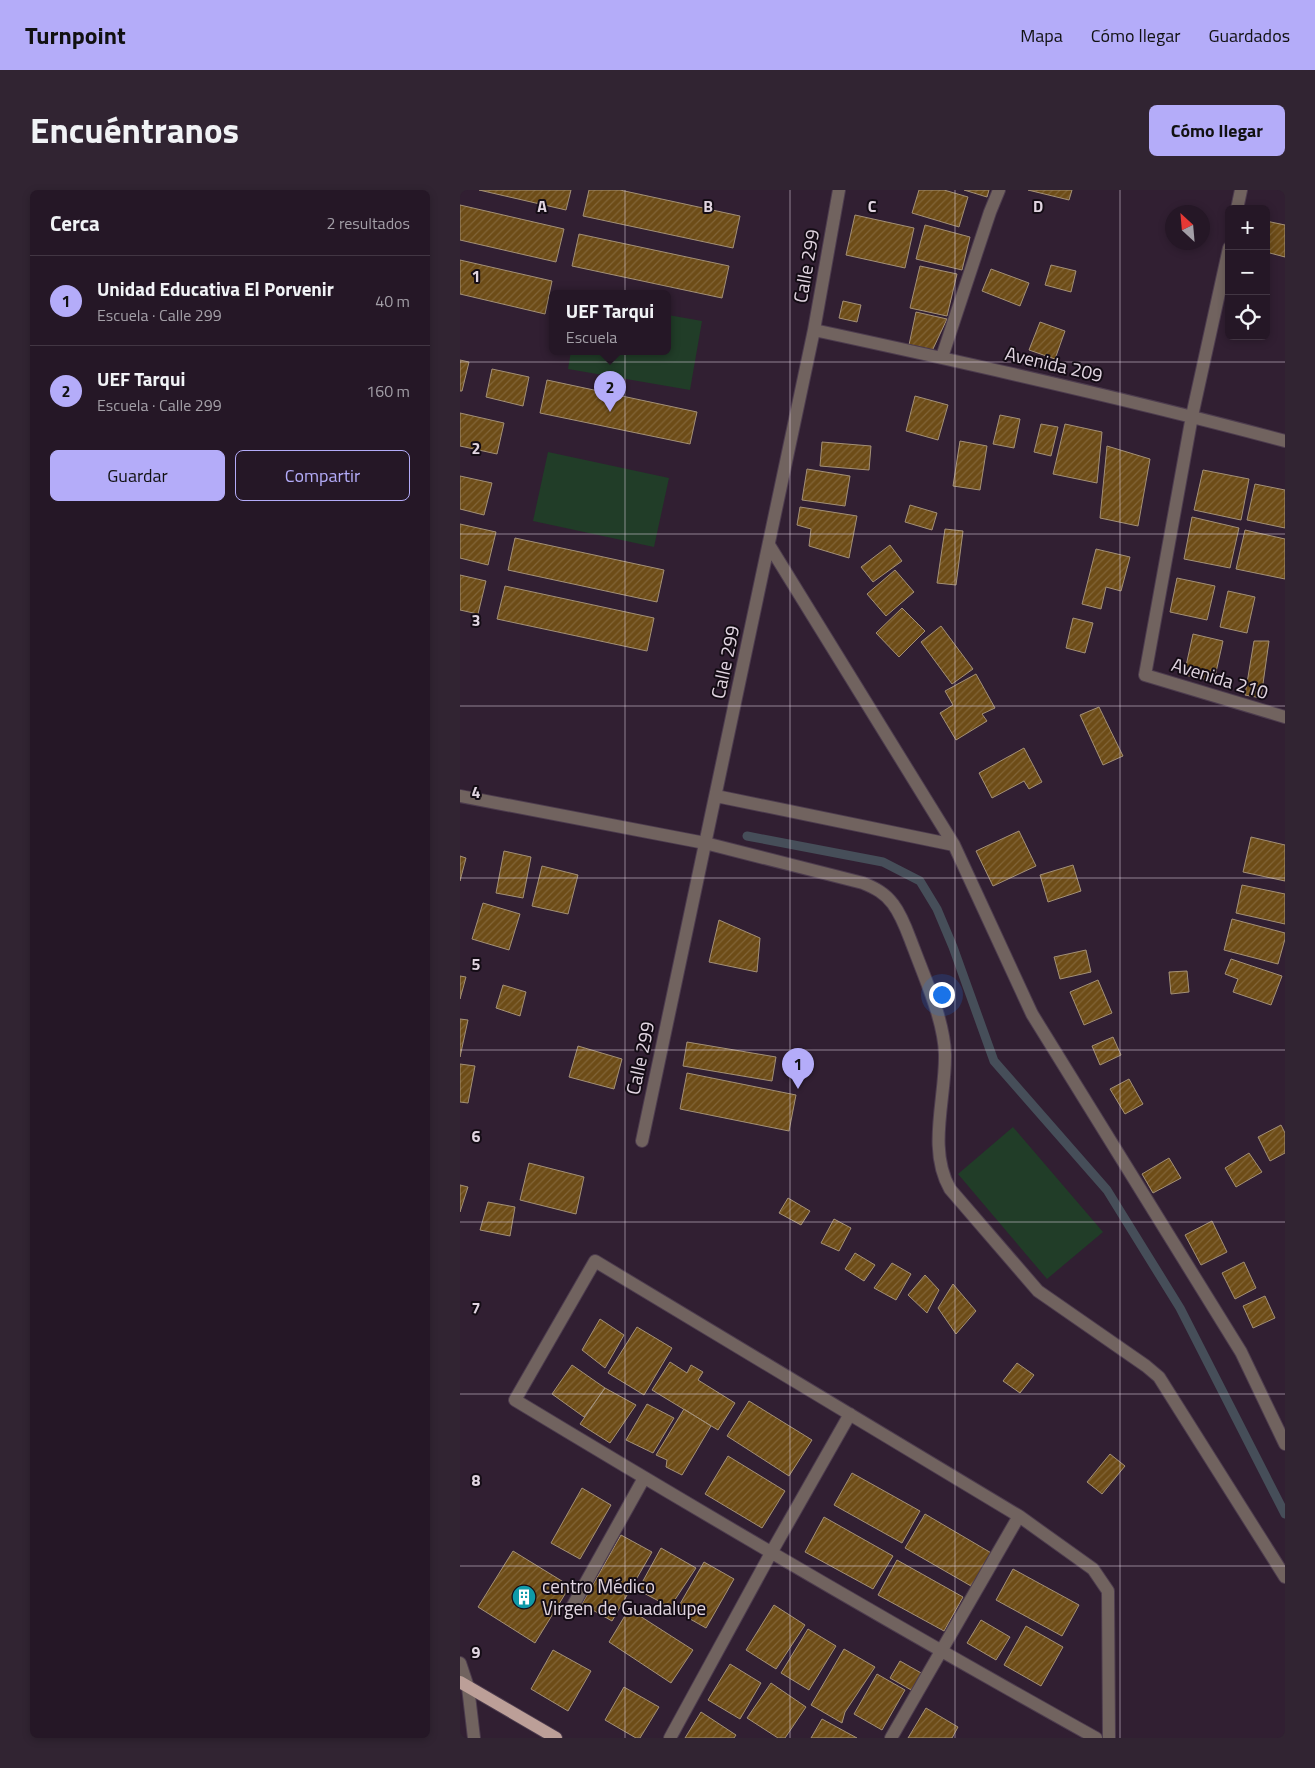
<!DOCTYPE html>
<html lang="es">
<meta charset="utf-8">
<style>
body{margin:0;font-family:"Titillium Web",sans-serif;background:#312432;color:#f1f3f6}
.controls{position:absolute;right:15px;top:15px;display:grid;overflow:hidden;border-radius:8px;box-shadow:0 2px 8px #0003}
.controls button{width:45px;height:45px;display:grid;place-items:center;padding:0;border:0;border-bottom:1px solid #423643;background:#251726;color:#f1f3f6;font:25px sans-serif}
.compass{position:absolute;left:705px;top:15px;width:45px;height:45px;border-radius:50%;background:#251726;box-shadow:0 2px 8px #0003;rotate:334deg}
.you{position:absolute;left:481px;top:804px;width:18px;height:18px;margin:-12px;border:4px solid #fff;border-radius:50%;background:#1a73e8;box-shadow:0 0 0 8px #1a73e833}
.badge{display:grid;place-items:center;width:32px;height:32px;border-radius:50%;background:#b4acf9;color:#111;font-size:16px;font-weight:700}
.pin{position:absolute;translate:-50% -41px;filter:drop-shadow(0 1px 2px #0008)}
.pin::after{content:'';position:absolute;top:26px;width:18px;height:15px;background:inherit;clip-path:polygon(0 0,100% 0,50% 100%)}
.popup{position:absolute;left:89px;top:100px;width:122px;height:65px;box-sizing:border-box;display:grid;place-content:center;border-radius:8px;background:#251726;filter:drop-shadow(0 1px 4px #0005);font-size:16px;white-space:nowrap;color:#a39fa7}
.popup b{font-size:19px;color:#f1f3f6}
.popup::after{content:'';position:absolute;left:50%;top:100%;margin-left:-10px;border:10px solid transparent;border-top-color:#251726}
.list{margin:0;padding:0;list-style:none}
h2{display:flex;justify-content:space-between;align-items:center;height:65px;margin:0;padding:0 20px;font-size:21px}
h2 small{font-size:16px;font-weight:400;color:#a39fa7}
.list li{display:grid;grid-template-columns:32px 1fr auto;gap:15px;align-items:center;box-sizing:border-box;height:90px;padding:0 20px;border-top:1px solid #423643}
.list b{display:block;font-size:19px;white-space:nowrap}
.list p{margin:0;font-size:16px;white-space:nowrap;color:#a39fa7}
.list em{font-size:16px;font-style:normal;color:#a39fa7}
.actions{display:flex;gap:10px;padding:15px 20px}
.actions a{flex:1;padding:11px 0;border:1px solid #b4acf9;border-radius:8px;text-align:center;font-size:18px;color:#b4acf9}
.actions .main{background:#b4acf9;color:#111}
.icon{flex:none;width:28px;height:28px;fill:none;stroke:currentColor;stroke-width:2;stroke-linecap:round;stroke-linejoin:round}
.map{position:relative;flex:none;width:825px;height:1548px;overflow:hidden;border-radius:8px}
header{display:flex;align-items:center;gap:30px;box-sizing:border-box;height:70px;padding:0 25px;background:#b4acf9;color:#111}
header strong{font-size:24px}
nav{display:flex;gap:28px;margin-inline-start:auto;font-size:18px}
.intro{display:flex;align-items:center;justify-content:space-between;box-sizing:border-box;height:120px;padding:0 30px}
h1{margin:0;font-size:35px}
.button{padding:12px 22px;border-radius:8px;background:#b4acf9;color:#111;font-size:18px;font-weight:700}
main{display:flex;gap:30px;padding:0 30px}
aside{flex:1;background:#251726;border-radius:8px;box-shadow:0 2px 8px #0003}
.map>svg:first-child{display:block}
.pitch{fill:#213d28}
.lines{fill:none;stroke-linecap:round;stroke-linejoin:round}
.stream{stroke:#464e59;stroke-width:9}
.building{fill:url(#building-hatch);stroke:#a39077}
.minor-casing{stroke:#4d3c4e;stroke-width:14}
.major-casing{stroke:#4d3c4e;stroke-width:14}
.minor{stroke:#71635f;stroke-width:12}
.major{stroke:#bc9f98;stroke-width:12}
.grid{fill:none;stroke:#e1d5e1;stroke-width:1;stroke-opacity:0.55}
.labels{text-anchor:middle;stroke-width:4;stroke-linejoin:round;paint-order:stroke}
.street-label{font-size:19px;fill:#e1d5e1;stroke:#140c15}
.poi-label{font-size:19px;fill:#e1d5e1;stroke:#140c15;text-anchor:start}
.grid-label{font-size:16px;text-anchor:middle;font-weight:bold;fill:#e1d5e1;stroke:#140c15;stroke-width:4;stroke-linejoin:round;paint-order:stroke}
</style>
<header>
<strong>Turnpoint</strong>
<nav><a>Mapa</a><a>Cómo llegar</a><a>Guardados</a></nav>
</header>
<div class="intro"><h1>Encuéntranos</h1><a class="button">Cómo llegar</a></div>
<main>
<aside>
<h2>Cerca<small>2 resultados</small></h2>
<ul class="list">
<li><span class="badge">1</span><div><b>Unidad Educativa El Porvenir</b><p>Escuela · Calle 299</p></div><em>40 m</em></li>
<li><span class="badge">2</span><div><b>UEF Tarqui</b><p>Escuela · Calle 299</p></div><em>160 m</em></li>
</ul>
<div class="actions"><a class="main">Guardar</a><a>Compartir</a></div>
</aside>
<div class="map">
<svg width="825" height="1548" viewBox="0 0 825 1548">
<defs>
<pattern id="building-hatch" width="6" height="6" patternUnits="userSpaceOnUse" patternTransform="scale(1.25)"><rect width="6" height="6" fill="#6d4c17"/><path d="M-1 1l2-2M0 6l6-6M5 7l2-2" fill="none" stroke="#826538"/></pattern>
</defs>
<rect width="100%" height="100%" fill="#311f32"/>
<path class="pitch" d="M 208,125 L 242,131 L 230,200 L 108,179 L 111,161 L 208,161 Z
M 88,262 L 209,288 L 194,357 L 73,331 Z
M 553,937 L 643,1042 L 587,1089 L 498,984 Z"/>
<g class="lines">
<path class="stream" d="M 287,646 L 423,672 L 460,691 L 477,719 L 493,757 L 534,871 L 647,1000 L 720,1118 L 825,1324"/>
</g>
<path class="building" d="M 19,0 L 111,0 L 106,20 Z
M 129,0 L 160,0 L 280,26 L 273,58 L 123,26 Z
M 459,0 L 484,0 L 508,7 L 499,37 L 452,23 Z
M 504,0 L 529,0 L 527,7 Z
M 568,0 L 612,0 L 609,10 Z
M 0,15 L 104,39 L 96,72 L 0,50 Z
M 395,25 L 454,38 L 445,78 L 386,65 Z
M 806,31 L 825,35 L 825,67 L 806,62 Z
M 465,35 L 510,47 L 502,80 L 456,69 Z
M 119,44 L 269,76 L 262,108 L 112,76 Z
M 0,70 L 92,91 L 85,124 L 0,104 Z
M 591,75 L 616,81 L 611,102 L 585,95 Z
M 460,76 L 497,84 L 487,126 L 450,118 Z
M 531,79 L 569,93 L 560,116 L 522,101 Z
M 383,111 L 401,115 L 397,132 L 379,128 Z
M 456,122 L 487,129 L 472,161 L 449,155 Z
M 580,132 L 605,141 L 595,169 L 569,160 Z
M 0,170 L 9,172 L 2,201 L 0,201 Z
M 32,179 L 69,187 L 63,216 L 26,207 Z
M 87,190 L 237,222 L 230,254 L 80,223 Z
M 455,206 L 488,215 L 478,250 L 446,241 Z
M 0,223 L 44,233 L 37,264 L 0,256 Z
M 540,225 L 560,229 L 554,258 L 533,254 Z
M 581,234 L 598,237 L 591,266 L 574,262 Z
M 605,234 L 642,242 L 637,293 L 593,284 Z
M 500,251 L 527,256 L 520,300 L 493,296 Z
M 362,252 L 411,256 L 409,280 L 360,276 Z
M 647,256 L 690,269 L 678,336 L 640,328 Z
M 347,279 L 390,286 L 385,316 L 342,310 Z
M 743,280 L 789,289 L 781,330 L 734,320 Z
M 0,286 L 32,293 L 24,325 L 0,319 Z
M 795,294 L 825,300 L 825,338 L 787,330 Z
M 450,315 L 477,323 L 472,340 L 445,332 Z
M 340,317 L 397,326 L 389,368 L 349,356 L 351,339 L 337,335 Z
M 732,327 L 779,338 L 770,378 L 724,369 Z
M 0,334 L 36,342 L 28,375 L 0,368 Z
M 485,339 L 503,341 L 496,395 L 477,393 Z
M 785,340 L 825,349 L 825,389 L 776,379 Z
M 55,348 L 204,380 L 197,412 L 48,380 Z
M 430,355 L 442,371 L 413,392 L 401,377 Z
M 636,359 L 670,367 L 661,401 L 646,397 L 641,419 L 622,414 Z
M 435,380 L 454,402 L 426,426 L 407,404 Z
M 0,385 L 26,391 L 18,424 L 0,420 Z
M 717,388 L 755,396 L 747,430 L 710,422 Z
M 45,396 L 194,428 L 187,461 L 37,429 Z
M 768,401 L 795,407 L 787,443 L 760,437 Z
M 442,418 L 465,441 L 439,467 L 416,443 Z
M 613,428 L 633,433 L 625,463 L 606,458 Z
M 481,436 L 513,479 L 492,494 L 461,452 Z
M 733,444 L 763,451 L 754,491 L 724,485 Z
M 794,451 L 809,451 L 801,508 L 785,505 Z
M 516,484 L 535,518 L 522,524 L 527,531 L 496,550 L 480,523 L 493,515 L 485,501 Z
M 639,517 L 663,566 L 643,575 L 620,525 Z
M 564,558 L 582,592 L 569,599 L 564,591 L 532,608 L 519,583 Z
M 559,641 L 576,676 L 533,696 L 516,661 Z
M 791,647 L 825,655 L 825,691 L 783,682 Z
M 44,661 L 71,667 L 63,708 L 36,703 Z
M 0,666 L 6,668 L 0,691 Z
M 613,675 L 621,701 L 588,712 L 580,685 Z
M 82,676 L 118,685 L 108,724 L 72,716 Z
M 782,695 L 825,704 L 825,734 L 776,723 Z
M 23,713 L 60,724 L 49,760 L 12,749 Z
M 772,729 L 825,743 L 825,749 L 818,774 L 764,760 Z
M 259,730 L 300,748 L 297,782 L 249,772 Z
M 626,760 L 631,782 L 600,789 L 594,767 Z
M 771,769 L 822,786 L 811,815 L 773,802 L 778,789 L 765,784 Z
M 727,781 L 729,802 L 711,804 L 709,782 Z
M 0,786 L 6,787 L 0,809 Z
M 638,790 L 652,823 L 624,835 L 610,802 Z
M 43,795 L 66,802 L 60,826 L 36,818 Z
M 0,829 L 8,830 L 0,867 Z
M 653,847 L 661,865 L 640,875 L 632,856 Z
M 227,852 L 316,867 L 312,891 L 223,876 Z
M 118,856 L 162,869 L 154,899 L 109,887 Z
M 0,874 L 15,876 L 8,913 L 0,912 Z
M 227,883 L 336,905 L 329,941 L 220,919 Z
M 669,889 L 683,914 L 665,924 L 650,899 Z
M 821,935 L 825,943 L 825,963 L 810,971 L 798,947 Z
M 789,963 L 802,982 L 776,997 L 765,978 Z
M 709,968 L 721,988 L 693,1003 L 682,984 Z
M 69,973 L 124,987 L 116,1024 L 60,1010 Z
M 0,995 L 8,997 L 0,1022 Z
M 328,1008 L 350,1021 L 341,1035 L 319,1023 Z
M 28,1012 L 55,1017 L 50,1046 L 20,1040 Z
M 374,1029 L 391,1038 L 379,1061 L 361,1053 Z
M 752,1031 L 767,1062 L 741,1075 L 725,1045 Z
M 395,1063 L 415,1075 L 404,1091 L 385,1079 Z
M 784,1072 L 796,1098 L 775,1109 L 762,1083 Z
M 432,1073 L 451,1084 L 436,1110 L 414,1098 Z
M 465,1085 L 479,1100 L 467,1123 L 448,1105 Z
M 493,1094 L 516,1121 L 496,1144 L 478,1118 Z
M 805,1106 L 815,1128 L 793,1138 L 783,1116 Z
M 140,1129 L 164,1145 L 145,1178 L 122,1160 Z
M 177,1137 L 212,1158 L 184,1205 L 148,1183 Z
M 210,1172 L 227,1183 L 231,1175 L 243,1182 L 238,1190 L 275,1213 L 258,1240 L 192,1200 Z
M 557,1173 L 574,1185 L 560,1203 L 543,1191 Z
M 112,1175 L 145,1198 L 124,1227 L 92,1204 Z
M 145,1198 L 176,1215 L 150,1253 L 120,1234 Z
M 289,1211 L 352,1250 L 329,1286 L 267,1246 Z
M 187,1214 L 214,1228 L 193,1263 L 166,1250 Z
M 224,1219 L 251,1236 L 222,1285 L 206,1277 L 207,1270 L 196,1265 Z
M 650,1264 L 665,1276 L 642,1304 L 627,1292 Z
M 268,1266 L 325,1301 L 302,1338 L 245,1304 Z
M 392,1283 L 460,1321 L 442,1353 L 374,1315 Z
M 122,1298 L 151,1315 L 120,1369 L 91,1353 Z
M 465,1324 L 533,1364 L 511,1396 L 445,1358 Z
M 364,1327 L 433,1366 L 413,1399 L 345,1362 Z
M 161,1345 L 192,1362 L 152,1431 L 122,1414 Z
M 201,1358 L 236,1378 L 210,1417 L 178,1400 Z
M 53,1361 L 110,1396 L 75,1453 L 18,1417 Z
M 437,1370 L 503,1407 L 484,1441 L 418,1405 Z
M 244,1372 L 274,1389 L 246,1438 L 216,1421 Z
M 553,1379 L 619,1415 L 602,1446 L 536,1410 Z
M 314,1415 L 345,1435 L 316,1479 L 286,1460 Z
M 169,1419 L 233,1460 L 211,1493 L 149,1452 Z
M 521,1430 L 550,1447 L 536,1470 L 507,1453 Z
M 566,1436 L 603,1457 L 581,1496 L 544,1475 Z
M 348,1439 L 376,1456 L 349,1500 L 321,1483 Z
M 384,1459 L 415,1477 L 385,1522 L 382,1533 L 351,1515 Z
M 93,1460 L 131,1481 L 108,1521 L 71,1499 Z
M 440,1471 L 463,1484 L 453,1501 L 430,1488 Z
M 270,1474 L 301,1493 L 280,1529 L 248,1510 Z
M 417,1484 L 445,1500 L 422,1540 L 394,1524 Z
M 311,1493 L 346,1517 L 325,1548 L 318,1548 L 287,1528 Z
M 164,1497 L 199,1517 L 180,1548 L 176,1548 L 145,1530 Z
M 466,1518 L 498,1537 L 492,1548 L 448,1548 Z
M 241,1522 L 276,1545 L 274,1548 L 225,1548 Z
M 362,1529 L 397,1548 L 351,1548 Z"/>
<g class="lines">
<g class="minor-casing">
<path id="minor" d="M 777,19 L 781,0
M 769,58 L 732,226 L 685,485 L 825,527
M 354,140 C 512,174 669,209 825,251
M 482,167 L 530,22 L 539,0
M 309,355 L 494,655 L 572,824 L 781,1162 L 825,1254
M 0,606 L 245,653 L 403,693 C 415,698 425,703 433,714 C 443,727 448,744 454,759 C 466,791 484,831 485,864 C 486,908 467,959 490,999 L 578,1101 L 686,1176 L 699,1187 L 825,1387
M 256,606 L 494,655
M 182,951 L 354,140 L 379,0
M 111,1419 L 184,1288
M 0,1473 L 8,1497 L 14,1548
M 210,1548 L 311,1363 L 390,1224
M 431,1548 L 559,1326
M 636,1548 C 440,1439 247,1326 55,1210 L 135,1071 L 559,1326 L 633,1379 L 648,1401 L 649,1548"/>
</g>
<g class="major-casing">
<path id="major" d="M 0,1492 L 96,1548"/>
</g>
<use href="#minor" class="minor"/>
<use href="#major" class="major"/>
</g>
<path class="grid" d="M 165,0 L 165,1548M 330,0 L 330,1548M 495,0 L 495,1548M 660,0 L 660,1548M 0,172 L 825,172M 0,344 L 825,344M 0,516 L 825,516M 0,688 L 825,688M 0,860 L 825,860M 0,1032 L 825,1032M 0,1204 L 825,1204M 0,1376 L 825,1376"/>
<defs>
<g id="building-disc" transform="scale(1.25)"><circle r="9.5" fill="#0f9aa8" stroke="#140c15"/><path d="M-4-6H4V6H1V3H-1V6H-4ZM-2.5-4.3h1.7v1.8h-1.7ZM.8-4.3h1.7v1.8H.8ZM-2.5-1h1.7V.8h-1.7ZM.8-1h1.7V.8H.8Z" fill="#fff"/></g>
</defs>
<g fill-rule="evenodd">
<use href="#building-disc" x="64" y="1407"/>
</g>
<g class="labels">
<g class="street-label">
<text transform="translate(346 76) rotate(-80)" y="7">Calle 299</text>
<text transform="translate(594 174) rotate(13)" y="7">Avenida 209</text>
<text transform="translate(265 472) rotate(-78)" y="7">Calle 299</text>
<text transform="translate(760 488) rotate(17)" y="7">Avenida 210</text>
<text transform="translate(180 868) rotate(-78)" y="7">Calle 299</text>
</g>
<g class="poi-label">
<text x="82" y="1403">centro Médico<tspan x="82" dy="22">Virgen de Guadalupe</tspan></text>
</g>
</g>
<g class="grid-label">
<text x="82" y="22">A</text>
<text x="248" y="22">B</text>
<text x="412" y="22">C</text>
<text x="578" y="22">D</text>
<text x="16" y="92">1</text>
<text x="16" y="264">2</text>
<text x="16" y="436">3</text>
<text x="16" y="608">4</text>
<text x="16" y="780">5</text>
<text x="16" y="952">6</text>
<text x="16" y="1124">7</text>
<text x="16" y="1296">8</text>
<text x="16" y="1468">9</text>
</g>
</svg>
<div class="controls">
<button>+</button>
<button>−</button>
<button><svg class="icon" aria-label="locate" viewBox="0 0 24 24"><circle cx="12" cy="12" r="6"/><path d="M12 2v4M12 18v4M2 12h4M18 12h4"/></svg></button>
</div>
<svg class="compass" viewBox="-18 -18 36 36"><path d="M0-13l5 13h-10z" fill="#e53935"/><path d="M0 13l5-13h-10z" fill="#a39fa7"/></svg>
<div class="you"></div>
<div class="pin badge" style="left:338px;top:899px">1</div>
<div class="pin badge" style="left:150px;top:222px">2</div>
<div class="popup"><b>UEF Tarqui</b>Escuela</div>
</div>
</main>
